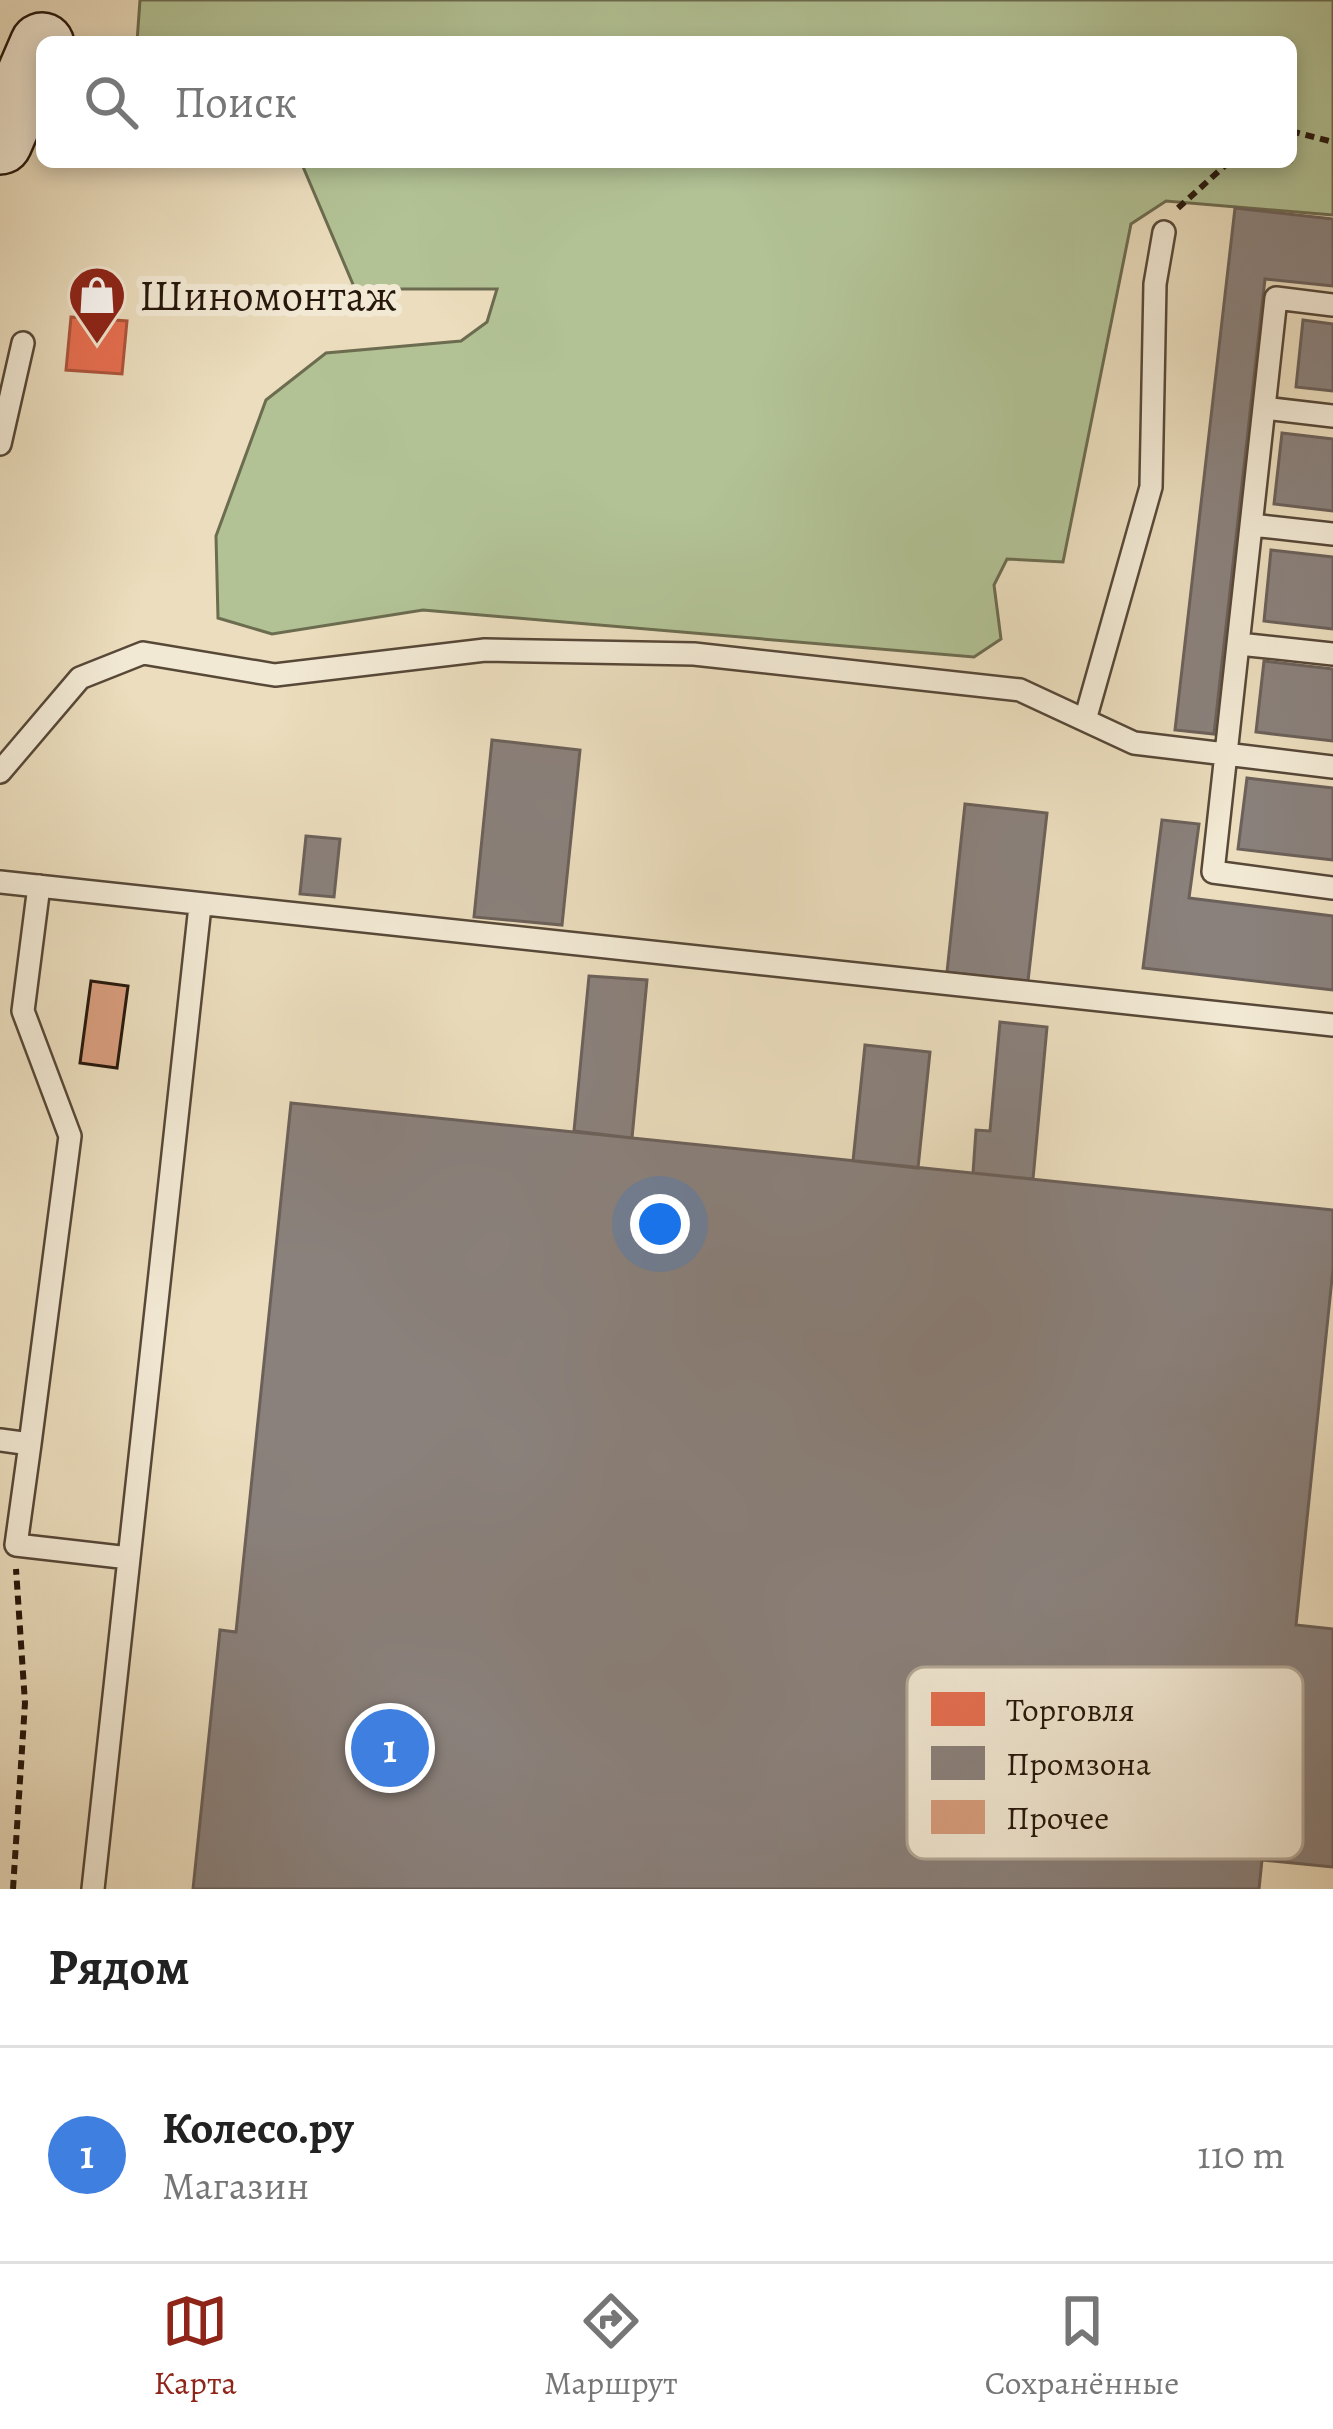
<!DOCTYPE html>
<html lang="ru">
<meta charset="utf-8">
<style>
body{margin:0;font-family:Alegreya,serif;background:#f6f6f6;color:#222}
.you{position:absolute;left:660px;top:1224px;width:42px;height:42px;margin:-30px;border:9px solid #fff;border-radius:50%;background:#1a73e8;box-shadow:0 0 0 18px #1a73e833}
.badge{display:grid;place-items:center;width:78px;height:78px;border-radius:50%;background:#8f2418;color:#fff;font-size:39px;font-weight:700}
.pin{position:absolute;translate:-50% -50%;border:6px solid #fff;box-shadow:0 3px 12px #0006}
.list{margin:0;padding:0;list-style:none}
h2{display:flex;justify-content:space-between;align-items:center;height:156px;margin:0;padding:0 48px;font-size:51px}
h2 small{font-size:39px;font-weight:400;color:#767676}
.list li{display:grid;grid-template-columns:78px 1fr auto;gap:36px;align-items:center;box-sizing:border-box;height:216px;padding:0 48px;border-top:3px solid #e0e0e0}
.list b{display:block;font-size:45px;white-space:nowrap}
.list p{margin:0;font-size:39px;white-space:nowrap;color:#767676}
.list em{font-size:39px;font-style:normal;color:#767676}
.icon{flex:none;width:66px;height:66px;fill:none;stroke:currentColor;stroke-width:2;stroke-linecap:round;stroke-linejoin:round}
.map{position:relative;flex:none;width:1333px;height:1889px;overflow:hidden}
.search{position:absolute;background:#fff;box-shadow:0 6px 18px #0003;left:36px;right:36px;top:36px;height:132px;display:flex;align-items:center;gap:30px;box-sizing:border-box;padding:0 42px;border-radius:18px;color:#767676;font-size:45px}
.sheet{height:372px;background:#fff}
nav{display:flex;justify-content:space-around;align-items:center;box-sizing:border-box;height:168px;border-top:3px solid #e0e0e0;background:#fff;font-size:33px;color:#767676}
nav a{display:grid;justify-items:center;gap:6px}
nav .on{color:#8f2418}
.map>svg:first-child{display:block}
.green{fill:#b2c295;stroke:#6c6c50;stroke-width:3}
.shops{fill:#e76f51;stroke:#ad553c;stroke-width:3}
.industry{fill:#8a817c;stroke:#6c615a;stroke-width:3}
.building{fill:#d89d7d;stroke:#26170c;stroke-width:3}
.lines{fill:none;stroke-linecap:round;stroke-linejoin:round}
.service-casing{stroke:#574838;stroke-width:26}
.secondary-casing{stroke:#26170c;stroke-width:68}
.path{stroke:#26170c;stroke-width:6;stroke-dasharray:9 6;stroke-linecap:butt}
.service{stroke:#f2e9d4;stroke-width:21}
.secondary{stroke:#f2e9d4;stroke-width:63}
.labels{text-anchor:middle;stroke-width:12;stroke-linejoin:round;paint-order:stroke}
.poi-label{font-size:42px;fill:#26170c;stroke:#f2e9d4;text-anchor:start}
.key{fill:#f2e9d4;stroke:#b5aa98;stroke-width:3}
.key-label{font-size:33px;fill:#26170c}
</style>
<div class="map">
<svg width="1333" height="1889" viewBox="0 0 1333 1889">
<rect width="100%" height="100%" fill="#ebddbd"/>
<filter id="stains"><feTurbulence type="fractalNoise" baseFrequency=".00167" numOctaves="4"/><feColorMatrix values="0 0 0 0 .2 0 0 0 0 .09 0 0 0 0 .02 0 0 0 .5 -.17"/></filter>
<radialGradient id="worn" r=".72"><stop offset=".6" stop-color="#630" stop-opacity="0"/><stop offset="1" stop-color="#630" stop-opacity=".3"/></radialGradient>
<path class="green" d="M 140,0 L 1333,0 L 1333,215 L 1166,201 L 1131,224 L 1063,562 L 1007,559 L 994,585 L 1001,639 L 974,657 L 423,610 L 272,634 L 218,618 L 216,536 L 266,400 L 326,353 L 461,341 L 487,322 L 497,289 L 355,289 L 301,162 L 1291,162 L 1291,42 L 137,42 Z"/>
<path class="shops" d="M 71,317 L 127,321 L 122,374 L 66,370 Z"/>
<path class="industry" d="M 1235,208 L 1333,219 L 1333,286 L 1265,279 L 1214,734 L 1175,730 Z
M 1303,320 L 1333,324 L 1333,391 L 1296,387 Z
M 1282,433 L 1333,439 L 1333,511 L 1274,504 Z
M 1271,550 L 1333,557 L 1333,629 L 1264,621 Z
M 1264,661 L 1333,669 L 1333,741 L 1256,732 Z
M 492,740 L 580,750 L 562,925 L 474,917 Z
M 1247,778 L 1333,788 L 1333,860 L 1238,849 Z
M 965,804 L 1047,813 L 1028,981 L 947,972 Z
M 1162,820 L 1199,824 L 1189,898 L 1333,916 L 1333,990 L 1143,968 Z
M 306,836 L 340,839 L 334,897 L 300,894 Z
M 589,976 L 647,980 L 632,1138 L 574,1131 Z
M 1000,1022 L 1047,1027 L 1033,1179 L 973,1173 L 976,1130 L 990,1131 Z
M 865,1045 L 930,1052 L 918,1168 L 853,1161 Z
M 291,1103 L 1333,1210 L 1333,1269 L 1296,1625 L 1333,1629 L 1333,1867 L 1262,1860 L 1259,1889 L 193,1889 L 220,1630 L 236,1632 Z"/>
<path class="building" d="M 91,981 L 128,986 L 117,1068 L 80,1063 Z"/>
<g class="lines">
<g class="service-casing">
<path id="service" d="M 1333,305 L 1276,298 L 1213,872 L 1333,888
M 1264,408 L 1333,416
M 0,444 L 23,343
M 1252,525 L 1333,534
M 1239,644 L 1333,654
M 1085,720 L 1151,487 L 1155,284 L 1164,232
M 0,772 L 80,678 L 143,653 L 275,675 L 485,650 L 694,654 L 1020,690 L 1134,743 L 1333,767
M 0,882 L 1333,1025
M 0,1440 L 30,1444 L 70,1136 L 23,1011 L 39,886
M 30,1444 L 16,1545 L 129,1558
M 93,1889 L 200,906"/>
</g>
<g class="secondary-casing">
<path id="secondary" d="M 0,142 L 42,45"/>
</g>
<path class="path" d="M 1291,131 L 1333,142
M 1178,208 L 1229,162
M 13,1889 L 25,1703 L 16,1569"/>
<use href="#service" class="service"/>
<use href="#secondary" class="secondary"/>
</g>
<defs>
<g id="shop-pin" transform="scale(3)"><path d="M0 17L-7.5 6A9.5 9.5 0 1 1 7.5 6Z" fill="#8f2418" stroke="#f2e9d4"/><path d="M-5-2.5h2.3a2.7 3.5 0 0 1 5.4 0H5L5.5 6h-11ZM-1.5-2.5h3a1.5 2.3 0 0 0-3 0Z" fill="#fff"/></g>
</defs>
<g fill-rule="evenodd">
<use href="#shop-pin" x="97" y="295"/>
</g>
<g class="labels">
<g class="poi-label">
<text x="139" y="310">Шиномонтаж</text>
</g>
</g>
<rect x="907" y="1667" width="396" height="192" rx="18" class="key"/>
<rect x="931" y="1692" width="54" height="34" fill="#e76f51"/>
<rect x="931" y="1746" width="54" height="34" fill="#8a817c"/>
<rect x="931" y="1800" width="54" height="34" fill="#d89d7d"/>
<g class="key-label">
<text x="1006" y="1721">Торговля</text>
<text x="1006" y="1775">Промзона</text>
<text x="1006" y="1829">Прочее</text>
</g>
<rect width="100%" height="100%" filter="url(#stains)"/>
<rect width="100%" height="100%" fill="url(#worn)"/>
</svg>
<div class="you"></div>
<div class="pin badge" style="left:390px;top:1748px;background:#3f7fe0">1</div>
<div class="search"><svg class="icon" aria-label="search" viewBox="0 0 24 24"><circle cx="10" cy="10" r="6"/><path d="M15 15l6 6"/></svg>Поиск</div>
</div>
<section class="sheet">
<h2>Рядом<small></small></h2>
<ul class="list">
<li><span class="badge" style="background:#3f7fe0">1</span><div><b>Колесо.ру</b><p>Магазин</p></div><em>110 m</em></li>
</ul>
</section>
<nav>
<a class="on"><svg class="icon" aria-label="map" viewBox="0 0 24 24"><path d="M3 6l6-2 6 2 6-2v14l-6 2-6-2-6 2zM9 4v14M15 6v14"/></svg>Карта</a>
<a><svg class="icon" aria-label="directions" viewBox="0 0 24 24"><path d="M12 3l9 9-9 9-9-9zM9 14v-3h6M13 9l2 2-2 2"/></svg>Маршрут</a>
<a><svg class="icon" aria-label="saved" viewBox="0 0 24 24"><path d="M7 4h10v16l-5-4-5 4z"/></svg>Сохранённые</a>
</nav>
